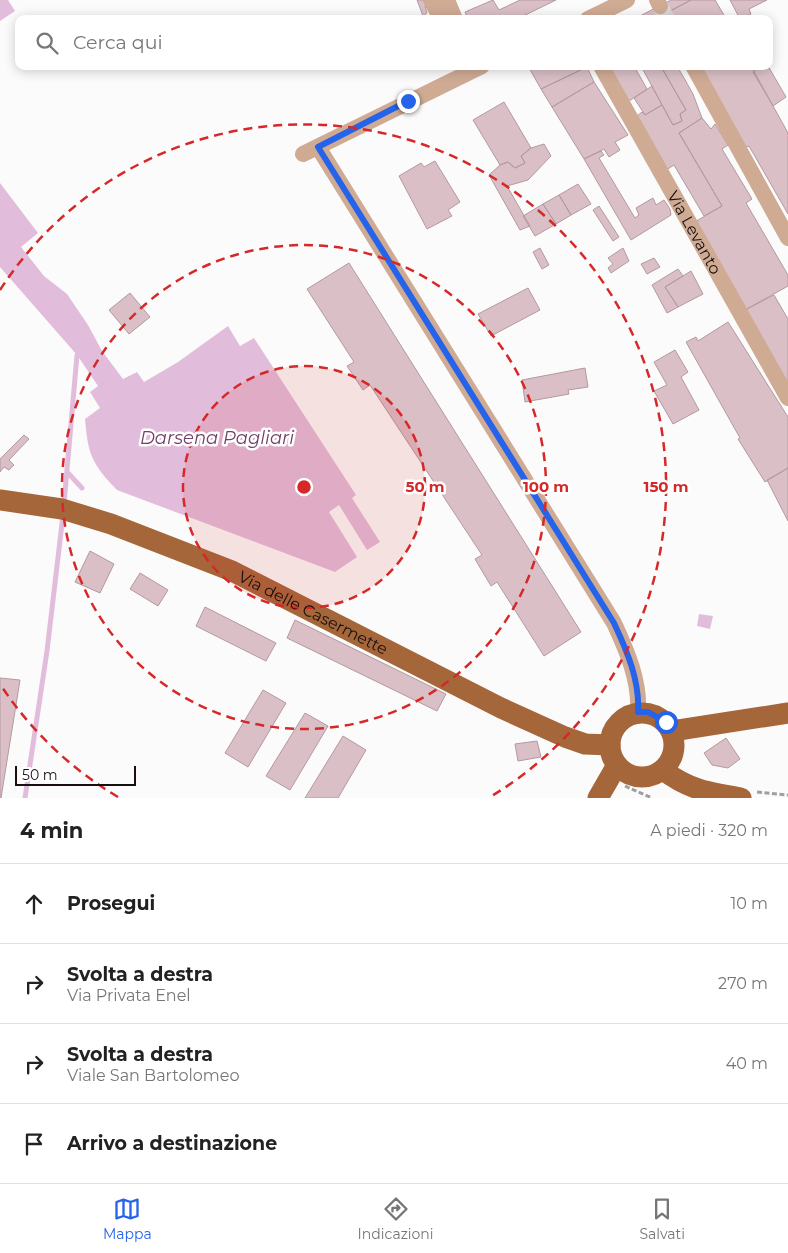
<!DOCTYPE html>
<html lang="it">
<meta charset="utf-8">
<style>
body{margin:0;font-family:Montserrat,sans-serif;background:#f2f2f2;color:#222}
.scale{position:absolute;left:15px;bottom:12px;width:121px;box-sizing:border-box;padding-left:5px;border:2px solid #180f0e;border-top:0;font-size:14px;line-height:18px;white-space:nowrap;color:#180f0e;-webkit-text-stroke:4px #fff;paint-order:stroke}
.stop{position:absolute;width:15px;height:15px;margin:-11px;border:4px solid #2563eb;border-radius:50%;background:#fff}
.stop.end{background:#2563eb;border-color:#fff;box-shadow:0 1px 5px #0008}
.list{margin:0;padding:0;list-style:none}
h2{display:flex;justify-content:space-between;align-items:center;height:65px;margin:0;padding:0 20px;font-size:21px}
h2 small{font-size:16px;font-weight:400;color:#767676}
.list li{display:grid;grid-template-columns:32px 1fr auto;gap:15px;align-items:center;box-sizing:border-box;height:80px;padding:0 20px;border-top:1px solid #e0e0e0}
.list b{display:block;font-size:19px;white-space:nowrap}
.list p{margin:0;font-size:16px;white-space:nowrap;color:#767676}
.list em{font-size:16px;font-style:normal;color:#767676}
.icon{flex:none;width:28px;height:28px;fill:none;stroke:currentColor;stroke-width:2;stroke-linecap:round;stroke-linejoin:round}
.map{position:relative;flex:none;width:788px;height:798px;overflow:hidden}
.search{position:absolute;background:#fff;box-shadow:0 2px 12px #0003;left:15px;right:15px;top:15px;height:55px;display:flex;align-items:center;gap:12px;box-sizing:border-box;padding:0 18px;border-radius:10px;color:#767676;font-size:19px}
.sheet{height:385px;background:#fff}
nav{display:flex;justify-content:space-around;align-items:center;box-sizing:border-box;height:70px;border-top:1px solid #e0e0e0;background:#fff;font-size:14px;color:#767676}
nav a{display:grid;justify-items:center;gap:2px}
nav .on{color:#2563eb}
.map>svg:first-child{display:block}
.water{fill:#e2bddb}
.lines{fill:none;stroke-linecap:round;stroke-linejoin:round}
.stream{stroke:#e2bddb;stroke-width:5}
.building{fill:#dabfc6;stroke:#b399a0}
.minor-tunnel{stroke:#d9d8d7;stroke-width:16;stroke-dasharray:16 8;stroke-linecap:butt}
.path{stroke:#a19e9e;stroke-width:3;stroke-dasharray:5 2.5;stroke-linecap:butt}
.minor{stroke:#cfab94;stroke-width:16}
.major{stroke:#a5663a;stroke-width:21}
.route{stroke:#2563eb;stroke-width:6}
.ring{fill:none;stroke:#d62828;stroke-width:2.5;stroke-dasharray:9 6}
.labels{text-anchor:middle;stroke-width:5;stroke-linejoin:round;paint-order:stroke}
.street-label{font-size:16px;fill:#180f0e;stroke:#fff}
.water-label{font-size:18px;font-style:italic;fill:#71416b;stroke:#fff}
.centre{fill:#d62828;stroke:#fff;stroke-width:2.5}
.ring-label{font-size:15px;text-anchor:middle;font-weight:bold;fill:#d62828;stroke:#fff;stroke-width:5;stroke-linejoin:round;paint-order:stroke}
</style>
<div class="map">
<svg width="788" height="798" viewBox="0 0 788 798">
<rect width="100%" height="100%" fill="#fbfbfb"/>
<path class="water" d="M 0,0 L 8,0 L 15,11 L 0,21 Z
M 0,183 L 38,233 L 21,247 L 44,276 L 67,294 L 88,325 L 102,351 L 123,379 L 137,372 L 144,382 L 178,362 L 228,326 L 240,346 L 254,338 L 356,495 L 352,498 L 380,542 L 367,550 L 339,505 L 329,512 L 357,557 L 335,572 L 117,490 C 92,464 88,455 85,419 L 100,408 L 90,392 L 98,386 L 77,355 L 0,267 Z
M 699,614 L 713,616 L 710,629 L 697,626 Z"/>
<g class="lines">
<path class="stream" d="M 68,473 L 82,488
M 64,504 L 77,355
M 25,798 L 47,651 L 63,515"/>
</g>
<path class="building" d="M 417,0 L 423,0 L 428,4 L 425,6 L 427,13 L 423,16 Z
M 493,0 L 499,10 L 520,0 L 556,0 L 517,19 L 468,19 L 465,12 Z
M 671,0 L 691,0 L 655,19 L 634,19 Z
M 691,0 L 715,0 L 724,15 L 717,19 L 655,19 Z
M 730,0 L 767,0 L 749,9 L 751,14 L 740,19 Z
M 528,66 L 586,66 L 587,67 L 541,89 Z
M 605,66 L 634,66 L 647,89 L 626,103 Z
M 641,66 L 671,66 L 663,70 L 686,110 L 680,114 L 682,121 L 673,125 Z
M 671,66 L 677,66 L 684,78 L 693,94 L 702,118 L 679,133 L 722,206 L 704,216 L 674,165 L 663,172 L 632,120 L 642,112 L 645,115 L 662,105 L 673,125 L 682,121 L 680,114 L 686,110 L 663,70 Z
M 697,66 L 751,66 L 788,133 L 788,214 L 749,146 L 742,149 Z
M 762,66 L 768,66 L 786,97 L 773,106 L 753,72 Z
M 587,67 L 594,82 L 552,107 L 541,89 Z
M 594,82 L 628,135 L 615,142 L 620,150 L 609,157 L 604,149 L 584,159 L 552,107 Z
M 652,86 L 662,105 L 645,115 L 634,98 Z
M 504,102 L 531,148 L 521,156 L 525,163 L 515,168 L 508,162 L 500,165 L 473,120 Z
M 702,118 L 711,129 L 715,124 L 728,145 L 722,149 L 752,199 L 746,203 L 788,275 L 788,286 L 745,310 L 693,223 L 722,206 L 679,133 Z
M 544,144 L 551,156 L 528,180 L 507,186 L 530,226 L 520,230 L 489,175 L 500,165 L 508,162 L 515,168 L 525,163 L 521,156 L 531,148 Z
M 601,151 L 604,155 L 599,158 L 635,218 L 639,215 L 636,208 L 653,198 L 656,205 L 664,200 L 670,209 L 671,215 L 631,240 L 584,159 Z
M 435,161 L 460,202 L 448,210 L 452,216 L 427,229 L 399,176 L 421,163 L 424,167 Z
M 578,184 L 591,204 L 571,215 L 559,195 Z
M 559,195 L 571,215 L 556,224 L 543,204 Z
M 543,204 L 556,224 L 535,236 L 523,216 Z
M 599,206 L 619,237 L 613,241 L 593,210 Z
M 540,248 L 549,265 L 542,269 L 533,252 Z
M 623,248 L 629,261 L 611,273 L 608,268 L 613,264 L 608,258 Z
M 654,258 L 660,267 L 647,274 L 641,264 Z
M 349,263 L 581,632 L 544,656 L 497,582 L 491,586 L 475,559 L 482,555 L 370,385 L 363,390 L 347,366 L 354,362 L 307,289 Z
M 678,269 L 683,276 L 665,287 L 678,307 L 667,313 L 652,285 Z
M 691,271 L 703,294 L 678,307 L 665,287 Z
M 528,288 L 540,310 L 491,336 L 478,314 Z
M 130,293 L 150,317 L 129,334 L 109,310 Z
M 774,295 L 788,319 L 788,383 L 745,310 Z
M 728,322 L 788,417 L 788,468 L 765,482 L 738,439 L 740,438 L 686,342 L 696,337 L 698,341 Z
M 675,350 L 688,372 L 681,377 L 699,410 L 673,424 L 654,391 L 667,385 L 654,362 Z
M 585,368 L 588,387 L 568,390 L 569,394 L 525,402 L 522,380 Z
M 24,435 L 29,439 L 9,460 L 14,465 L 9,470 L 4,467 L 0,472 L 0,459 Z
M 788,468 L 788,521 L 767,480 Z
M 90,551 L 114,564 L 100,593 L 75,582 Z
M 140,573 L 168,590 L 158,606 L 130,589 Z
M 205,607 L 276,643 L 266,661 L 196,626 Z
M 295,620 L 446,694 L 437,711 L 287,638 Z
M 0,678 L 20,680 L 1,798 L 0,798 Z
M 263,690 L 286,703 L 248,767 L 225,753 Z
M 305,713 L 328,726 L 290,790 L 266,776 Z
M 343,736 L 366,750 L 338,798 L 305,798 Z
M 726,738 L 740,759 L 728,768 L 712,765 L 704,753 Z
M 537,741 L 541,757 L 518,761 L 515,744 Z"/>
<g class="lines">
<path class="minor-tunnel" d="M 660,6 L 667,19"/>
<path class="path" d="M 625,786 L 652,798
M 757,792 L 788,795"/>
<g class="minor">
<path d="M 431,0 L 441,19"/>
<path d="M 447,0 L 455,19"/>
<path d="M 657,0 L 660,6"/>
<path d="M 588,19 L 627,0"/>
<path id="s1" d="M 601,66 L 788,398"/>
<path d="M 693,66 L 788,238"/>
<path d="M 318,147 L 614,623 C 627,651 640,681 638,712"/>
<path d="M 303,154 L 482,66"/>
</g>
<g class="major">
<path id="s2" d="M 0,500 L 62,509 L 111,524 L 232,571 L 501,708 L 565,737 L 585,744 L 610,745"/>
<circle cx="642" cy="745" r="32"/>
<path d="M 672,731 L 788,713"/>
<path d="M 663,770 C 689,790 710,793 741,798"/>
<path d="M 598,798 L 617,765"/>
</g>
</g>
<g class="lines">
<path class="route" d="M 408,101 L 318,147 L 614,623 C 627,651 640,681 638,712 L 648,712 L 666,722"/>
</g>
<circle cx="304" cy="487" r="121" fill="#d62828" fill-opacity=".12"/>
<g class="ring">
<circle cx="304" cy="487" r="121"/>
<circle cx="304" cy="487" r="242"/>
<path d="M118 797A362 362 0 0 1 0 684M0 290A362 362 0 1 1 490 797"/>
</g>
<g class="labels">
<g class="street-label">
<text dy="6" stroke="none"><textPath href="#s1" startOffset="191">Via Levanto</textPath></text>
<text dy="6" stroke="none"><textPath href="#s2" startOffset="335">Via delle Casermette</textPath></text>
</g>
<g class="water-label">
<text x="217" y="444">Darsena Pagliari</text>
</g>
</g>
<circle cx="304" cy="487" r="8" class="centre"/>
<g class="ring-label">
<text x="425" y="492">50 m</text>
<text x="546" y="492">100 m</text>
<text x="666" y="492">150 m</text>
</g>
</svg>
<div class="scale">50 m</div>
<div class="stop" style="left:666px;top:722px"></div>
<div class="stop end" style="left:408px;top:101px"></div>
<div class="search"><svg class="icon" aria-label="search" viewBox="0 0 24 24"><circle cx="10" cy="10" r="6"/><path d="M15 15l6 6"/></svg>Cerca qui</div>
</div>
<section class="sheet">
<h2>4 min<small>A piedi · 320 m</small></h2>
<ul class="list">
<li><svg class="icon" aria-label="ahead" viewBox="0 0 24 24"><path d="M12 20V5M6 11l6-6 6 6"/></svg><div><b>Prosegui</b></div><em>10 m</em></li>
<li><svg class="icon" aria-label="right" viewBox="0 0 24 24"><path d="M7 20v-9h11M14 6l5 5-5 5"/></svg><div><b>Svolta a destra</b><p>Via Privata Enel</p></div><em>270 m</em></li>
<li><svg class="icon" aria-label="right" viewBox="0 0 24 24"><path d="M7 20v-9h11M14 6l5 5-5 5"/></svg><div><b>Svolta a destra</b><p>Viale San Bartolomeo</p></div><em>40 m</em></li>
<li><svg class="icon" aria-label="arrive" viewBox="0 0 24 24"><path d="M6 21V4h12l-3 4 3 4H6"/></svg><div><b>Arrivo a destinazione</b></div></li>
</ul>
</section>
<nav>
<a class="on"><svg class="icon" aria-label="map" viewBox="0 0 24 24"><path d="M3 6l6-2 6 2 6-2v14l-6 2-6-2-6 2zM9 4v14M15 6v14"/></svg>Mappa</a>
<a><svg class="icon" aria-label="directions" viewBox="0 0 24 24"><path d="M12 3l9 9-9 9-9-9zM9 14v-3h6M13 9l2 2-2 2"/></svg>Indicazioni</a>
<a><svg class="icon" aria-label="saved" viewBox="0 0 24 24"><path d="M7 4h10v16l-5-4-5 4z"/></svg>Salvati</a>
</nav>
